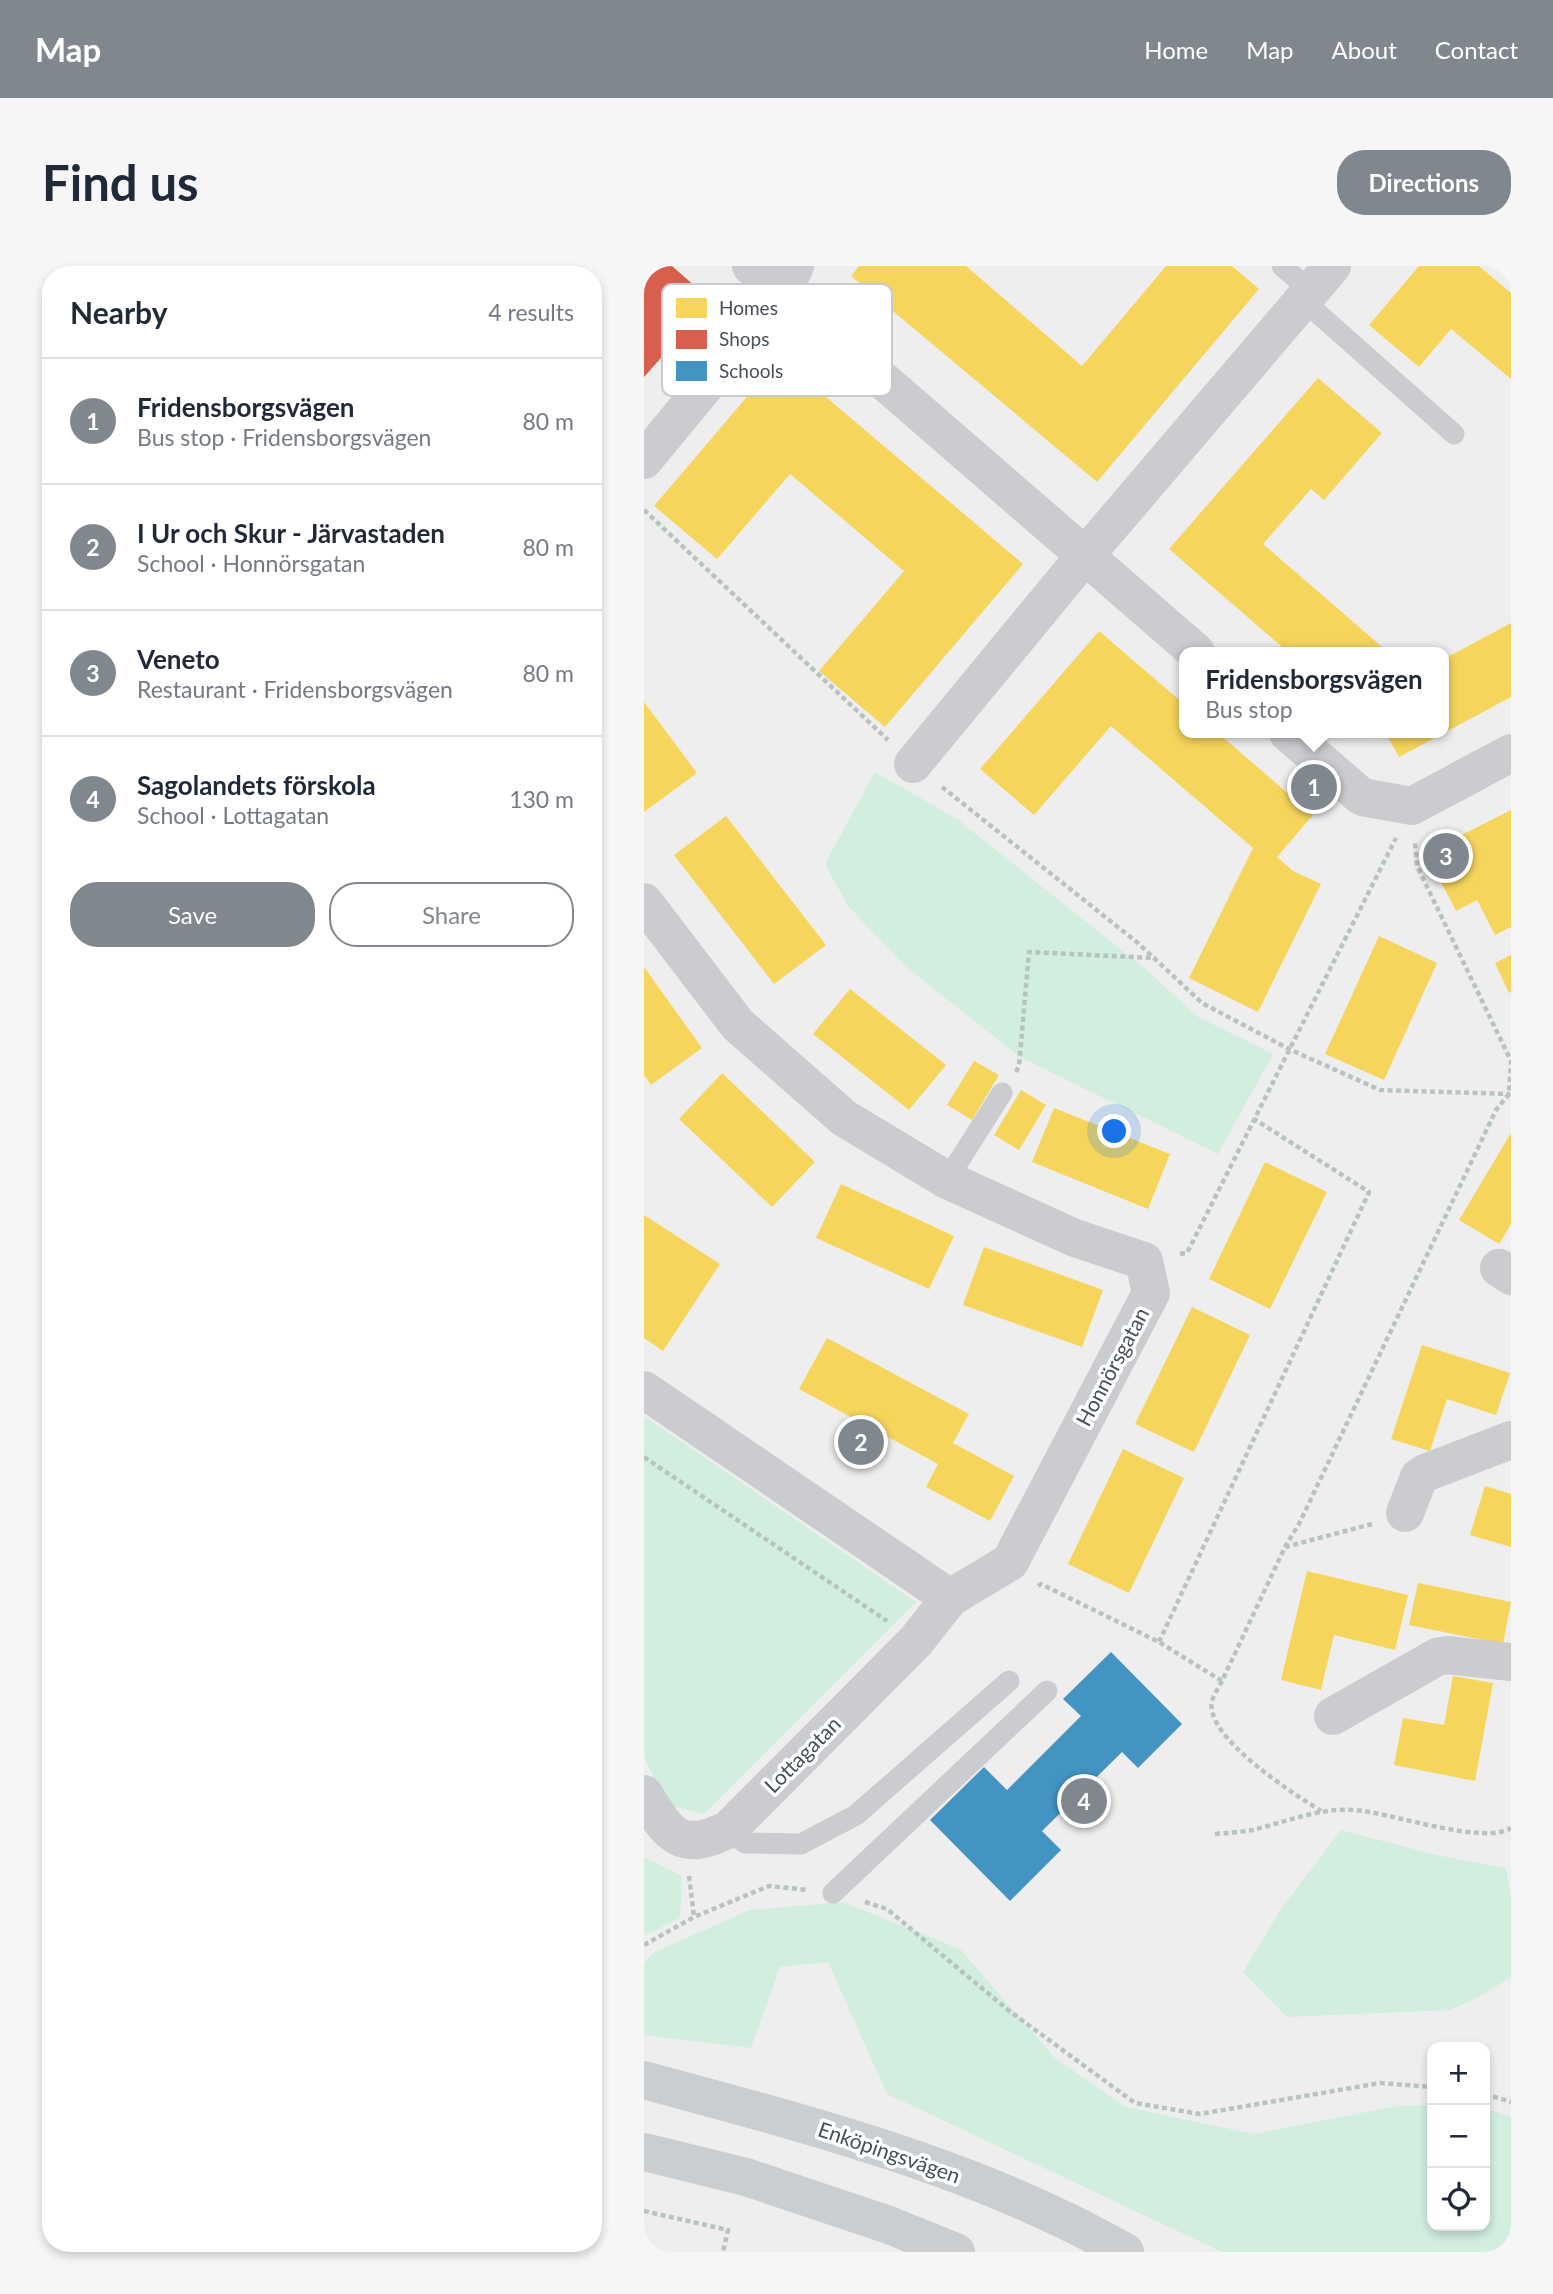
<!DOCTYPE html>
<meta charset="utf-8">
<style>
body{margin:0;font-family:Lato,sans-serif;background:#f6f6f7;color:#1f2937}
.controls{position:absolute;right:21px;bottom:21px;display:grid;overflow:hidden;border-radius:14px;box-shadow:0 4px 10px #0003}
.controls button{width:63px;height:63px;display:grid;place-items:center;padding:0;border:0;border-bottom:2px solid #e0e1e3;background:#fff;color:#1f2937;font:35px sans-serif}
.you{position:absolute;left:471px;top:866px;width:24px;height:24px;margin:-18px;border:5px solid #fff;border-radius:50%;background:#1a73e8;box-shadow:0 0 0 10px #1a73e833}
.badge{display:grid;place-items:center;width:46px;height:46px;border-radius:50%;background:#80878e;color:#fff;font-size:23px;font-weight:700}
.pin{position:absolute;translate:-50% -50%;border:4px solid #fff;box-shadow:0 2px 7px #0006}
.popup{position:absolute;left:535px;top:381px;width:270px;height:91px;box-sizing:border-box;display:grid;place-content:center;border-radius:14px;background:#fff;filter:drop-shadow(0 2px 5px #0005);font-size:23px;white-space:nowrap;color:#747a83}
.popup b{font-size:26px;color:#1f2937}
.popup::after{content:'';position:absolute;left:50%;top:100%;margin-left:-14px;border:14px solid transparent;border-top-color:#fff}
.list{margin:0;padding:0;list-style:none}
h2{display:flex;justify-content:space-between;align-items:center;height:91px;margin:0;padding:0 28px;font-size:30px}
h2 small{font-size:23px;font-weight:400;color:#747a83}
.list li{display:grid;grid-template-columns:46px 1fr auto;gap:21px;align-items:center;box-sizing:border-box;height:126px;padding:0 28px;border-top:2px solid #e0e1e3}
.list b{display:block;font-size:26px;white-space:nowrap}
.list p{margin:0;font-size:23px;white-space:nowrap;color:#747a83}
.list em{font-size:23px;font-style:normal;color:#747a83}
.actions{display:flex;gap:14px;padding:21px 28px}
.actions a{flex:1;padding:16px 0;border:2px solid #80878e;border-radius:28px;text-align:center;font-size:24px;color:#80878e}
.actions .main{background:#80878e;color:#fff}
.icon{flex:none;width:38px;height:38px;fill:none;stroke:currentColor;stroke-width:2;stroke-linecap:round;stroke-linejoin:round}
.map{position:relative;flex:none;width:867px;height:1986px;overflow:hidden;border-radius:28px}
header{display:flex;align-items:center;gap:42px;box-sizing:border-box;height:98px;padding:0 35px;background:#80878e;color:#fff}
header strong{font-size:33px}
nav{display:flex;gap:38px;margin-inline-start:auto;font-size:24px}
.intro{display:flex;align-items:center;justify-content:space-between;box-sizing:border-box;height:168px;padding:0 42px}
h1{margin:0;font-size:49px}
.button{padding:18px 32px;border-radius:28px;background:#80878e;color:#fff;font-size:24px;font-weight:700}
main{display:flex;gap:42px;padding:0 42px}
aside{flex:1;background:#fff;border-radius:28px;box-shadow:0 4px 10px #0003}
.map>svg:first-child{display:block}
.green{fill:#d2eedf}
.homes{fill:#f6d55c}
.shops{fill:#d6604d}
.schools{fill:#4393c3}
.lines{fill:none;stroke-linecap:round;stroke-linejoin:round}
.path{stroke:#b6c3c0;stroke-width:4.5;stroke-dasharray:5 3.5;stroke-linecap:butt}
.service{stroke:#cacccf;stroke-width:21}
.minor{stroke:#cacccf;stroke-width:38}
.secondary{stroke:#caced1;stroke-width:38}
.labels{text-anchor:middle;stroke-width:7;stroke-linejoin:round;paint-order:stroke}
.street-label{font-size:21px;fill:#454f5a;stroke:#fff}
.key{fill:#fff;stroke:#c7cace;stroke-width:2}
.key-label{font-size:19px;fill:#454f5a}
</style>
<header>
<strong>Map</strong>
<nav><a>Home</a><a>Map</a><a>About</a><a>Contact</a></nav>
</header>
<div class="intro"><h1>Find us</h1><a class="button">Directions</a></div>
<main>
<aside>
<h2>Nearby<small>4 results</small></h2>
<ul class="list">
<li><span class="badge">1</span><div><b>Fridensborgsvägen</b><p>Bus stop · Fridensborgsvägen</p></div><em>80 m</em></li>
<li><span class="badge">2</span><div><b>I Ur och Skur - Järvastaden</b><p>School · Honnörsgatan</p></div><em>80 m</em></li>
<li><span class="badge">3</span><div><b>Veneto</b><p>Restaurant · Fridensborgsvägen</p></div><em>80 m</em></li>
<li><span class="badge">4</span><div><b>Sagolandets förskola</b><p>School · Lottagatan</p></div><em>130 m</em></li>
</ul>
<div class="actions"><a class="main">Save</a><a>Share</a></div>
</aside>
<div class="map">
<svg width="867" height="1986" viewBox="0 0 867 1986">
<rect width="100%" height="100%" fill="#efeeee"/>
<path class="green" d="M 231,506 L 313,553 L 504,705 L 554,751 L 629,788 L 574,888 L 376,791 L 261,700 L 204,640 L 181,598 Z
M 0,1150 L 272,1336 L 60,1548 L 22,1539 L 0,1490 Z
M 697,1564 L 792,1589 L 862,1602 L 867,1631 L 867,1711 L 833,1732 L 805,1744 L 643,1751 L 599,1706 L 637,1643 Z
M 0,1591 L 38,1610 L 36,1652 L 0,1670 Z
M 199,1636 L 316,1683 L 411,1792 L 482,1841 L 610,1868 L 753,1840 L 788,1839 L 788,1960 L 841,1960 L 841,1842 L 867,1851 L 867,1986 L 578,1986 L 243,1828 L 184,1696 L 136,1701 L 107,1782 L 0,1769 L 0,1698 L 9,1687 L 105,1644 Z"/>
<path class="homes" d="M 215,0 L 322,0 L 438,100 L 522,0 L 588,0 L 615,23 L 453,216 L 207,10 Z
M 775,0 L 835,0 L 867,27 L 867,113 L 807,63 L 775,101 L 725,59 Z
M 136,92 L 379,298 L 241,461 L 175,405 L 260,305 L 146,208 L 73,293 L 10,240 Z
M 674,112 L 738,167 L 680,234 L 667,223 L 619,278 L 744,386 L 644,386 L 525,283 Z
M 867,357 L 867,431 L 755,491 L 745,473 L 738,467 L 800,467 L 800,393 Z
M 455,365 L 540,438 L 540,467 L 574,467 L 669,549 L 633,591 L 649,605 L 677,618 L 614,746 L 545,712 L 609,582 L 467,460 L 390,549 L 336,503 Z
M 0,436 L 53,507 L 0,546 Z
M 867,544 L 867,661 L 851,669 L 833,634 L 812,645 L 782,587 Z
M 82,550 L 182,679 L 130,718 L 30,589 Z
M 735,670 L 793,697 L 740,814 L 681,788 Z
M 867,689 L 867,726 L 865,727 L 851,697 Z
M 0,701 L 58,782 L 7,819 L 0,809 Z
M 206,723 L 302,799 L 265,844 L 169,768 Z
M 330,795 L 355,809 L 328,854 L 303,839 Z
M 78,807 L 171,896 L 128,941 L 35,853 Z
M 377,824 L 402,839 L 375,884 L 350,869 Z
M 410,842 L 526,888 L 504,943 L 388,896 Z
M 867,867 L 867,958 L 855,978 L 815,954 Z
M 621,896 L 683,926 L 626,1043 L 565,1013 Z
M 197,918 L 310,970 L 285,1023 L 172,972 Z
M 0,949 L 76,998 L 19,1085 L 0,1072 Z
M 340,981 L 459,1024 L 438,1081 L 319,1039 Z
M 548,1041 L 606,1069 L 550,1186 L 491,1158 Z
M 183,1072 L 325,1148 L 309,1177 L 370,1210 L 346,1255 L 282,1221 L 294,1198 L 155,1123 Z
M 778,1079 L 866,1107 L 852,1149 L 803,1133 L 786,1185 L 747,1173 Z
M 479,1183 L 540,1212 L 485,1327 L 424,1298 Z
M 841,1220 L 867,1228 L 867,1281 L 826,1269 Z
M 663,1305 L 764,1329 L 751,1384 L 690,1369 L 677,1424 L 637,1414 Z
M 774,1317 L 867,1336 L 859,1378 L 765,1359 Z
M 809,1410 L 849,1417 L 831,1515 L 750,1499 L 759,1452 L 800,1459 Z"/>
<path class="shops" d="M 0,0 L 28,0 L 68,35 L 0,111 Z"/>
<path class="schools" d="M 467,1386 L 538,1458 L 494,1502 L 478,1486 L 398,1565 L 417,1584 L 366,1635 L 286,1554 L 340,1501 L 363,1524 L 437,1450 L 419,1433 Z"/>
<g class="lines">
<path class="path" d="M 0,244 L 244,474
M 298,521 L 494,677 L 558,737 L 645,783 L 736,824 L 866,828
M 372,806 L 375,800 L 385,686 L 510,692
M 536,988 L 543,987 L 752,572
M 0,1191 L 243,1355
M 641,1281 L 728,1258
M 394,1320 L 397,1318 L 515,1376 L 578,1415 L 641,1281 L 655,1258 L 852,844 L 865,828 L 867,795 L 773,600 L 771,576
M 515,1376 L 725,926 L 610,853
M 578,1415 C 575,1421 570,1428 568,1435 C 560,1471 650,1528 677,1545
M 571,1568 C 584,1567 597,1566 609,1564 C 645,1555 682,1539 719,1545 C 752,1549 841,1579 867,1562
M 45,1610 L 50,1651
M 221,1636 L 243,1643 L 364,1744 L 491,1837 L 556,1848 L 736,1817 L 788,1821
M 0,1679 L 50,1651 L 125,1620 L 164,1624
M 841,1828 L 867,1836
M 0,1945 L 84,1964 L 79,1986"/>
<path class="service" d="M 638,0 L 668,26
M 660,35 L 810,168
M 303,914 L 358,827
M 85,1563 L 101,1577 L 157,1578 L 212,1549 L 365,1415
M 189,1627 L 403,1425"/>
<path class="minor" d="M 107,0 L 552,386
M 0,194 L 138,27 L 151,0
M 644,467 L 718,531 L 768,540 L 867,487
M 269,498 L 434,298 L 688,0
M 0,636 L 94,759 L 200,852 L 303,914 L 431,972 L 500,995 L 507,1027 L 366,1296 L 306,1332 L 0,1124
M 855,1002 L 867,1010
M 761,1247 L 775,1211 L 781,1207 L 867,1174
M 689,1450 L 793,1391 L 803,1389 L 867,1396
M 0,1528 C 25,1569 36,1588 85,1563 L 272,1375 L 306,1332"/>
<path class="secondary" d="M 0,1814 C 162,1858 335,1902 481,1986
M 0,1886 L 102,1911 L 245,1959 L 312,1986"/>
</g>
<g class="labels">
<g class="street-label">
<text transform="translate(469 1101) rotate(-62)" y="7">Honnörsgatan</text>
<text transform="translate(159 1489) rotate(-45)" y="7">Lottagatan</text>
<text transform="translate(245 1887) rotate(19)" y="7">Enköpingsvägen</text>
</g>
</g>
<rect x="18" y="18" width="230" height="112" rx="10" class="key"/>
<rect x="32" y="32" width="31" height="20" fill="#f6d55c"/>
<rect x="32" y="64" width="31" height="19" fill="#d6604d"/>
<rect x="32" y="95" width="31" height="20" fill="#4393c3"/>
<g class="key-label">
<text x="75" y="49">Homes</text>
<text x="75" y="80">Shops</text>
<text x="75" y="112">Schools</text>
</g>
</svg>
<div class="controls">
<button>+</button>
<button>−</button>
<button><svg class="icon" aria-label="locate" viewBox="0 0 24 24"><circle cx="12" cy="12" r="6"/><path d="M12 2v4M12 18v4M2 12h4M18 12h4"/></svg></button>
</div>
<div class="you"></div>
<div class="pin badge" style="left:670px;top:521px">1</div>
<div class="popup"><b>Fridensborgsvägen</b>Bus stop</div>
<div class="pin badge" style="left:217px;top:1176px">2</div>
<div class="pin badge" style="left:802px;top:590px">3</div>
<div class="pin badge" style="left:440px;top:1535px">4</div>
</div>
</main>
